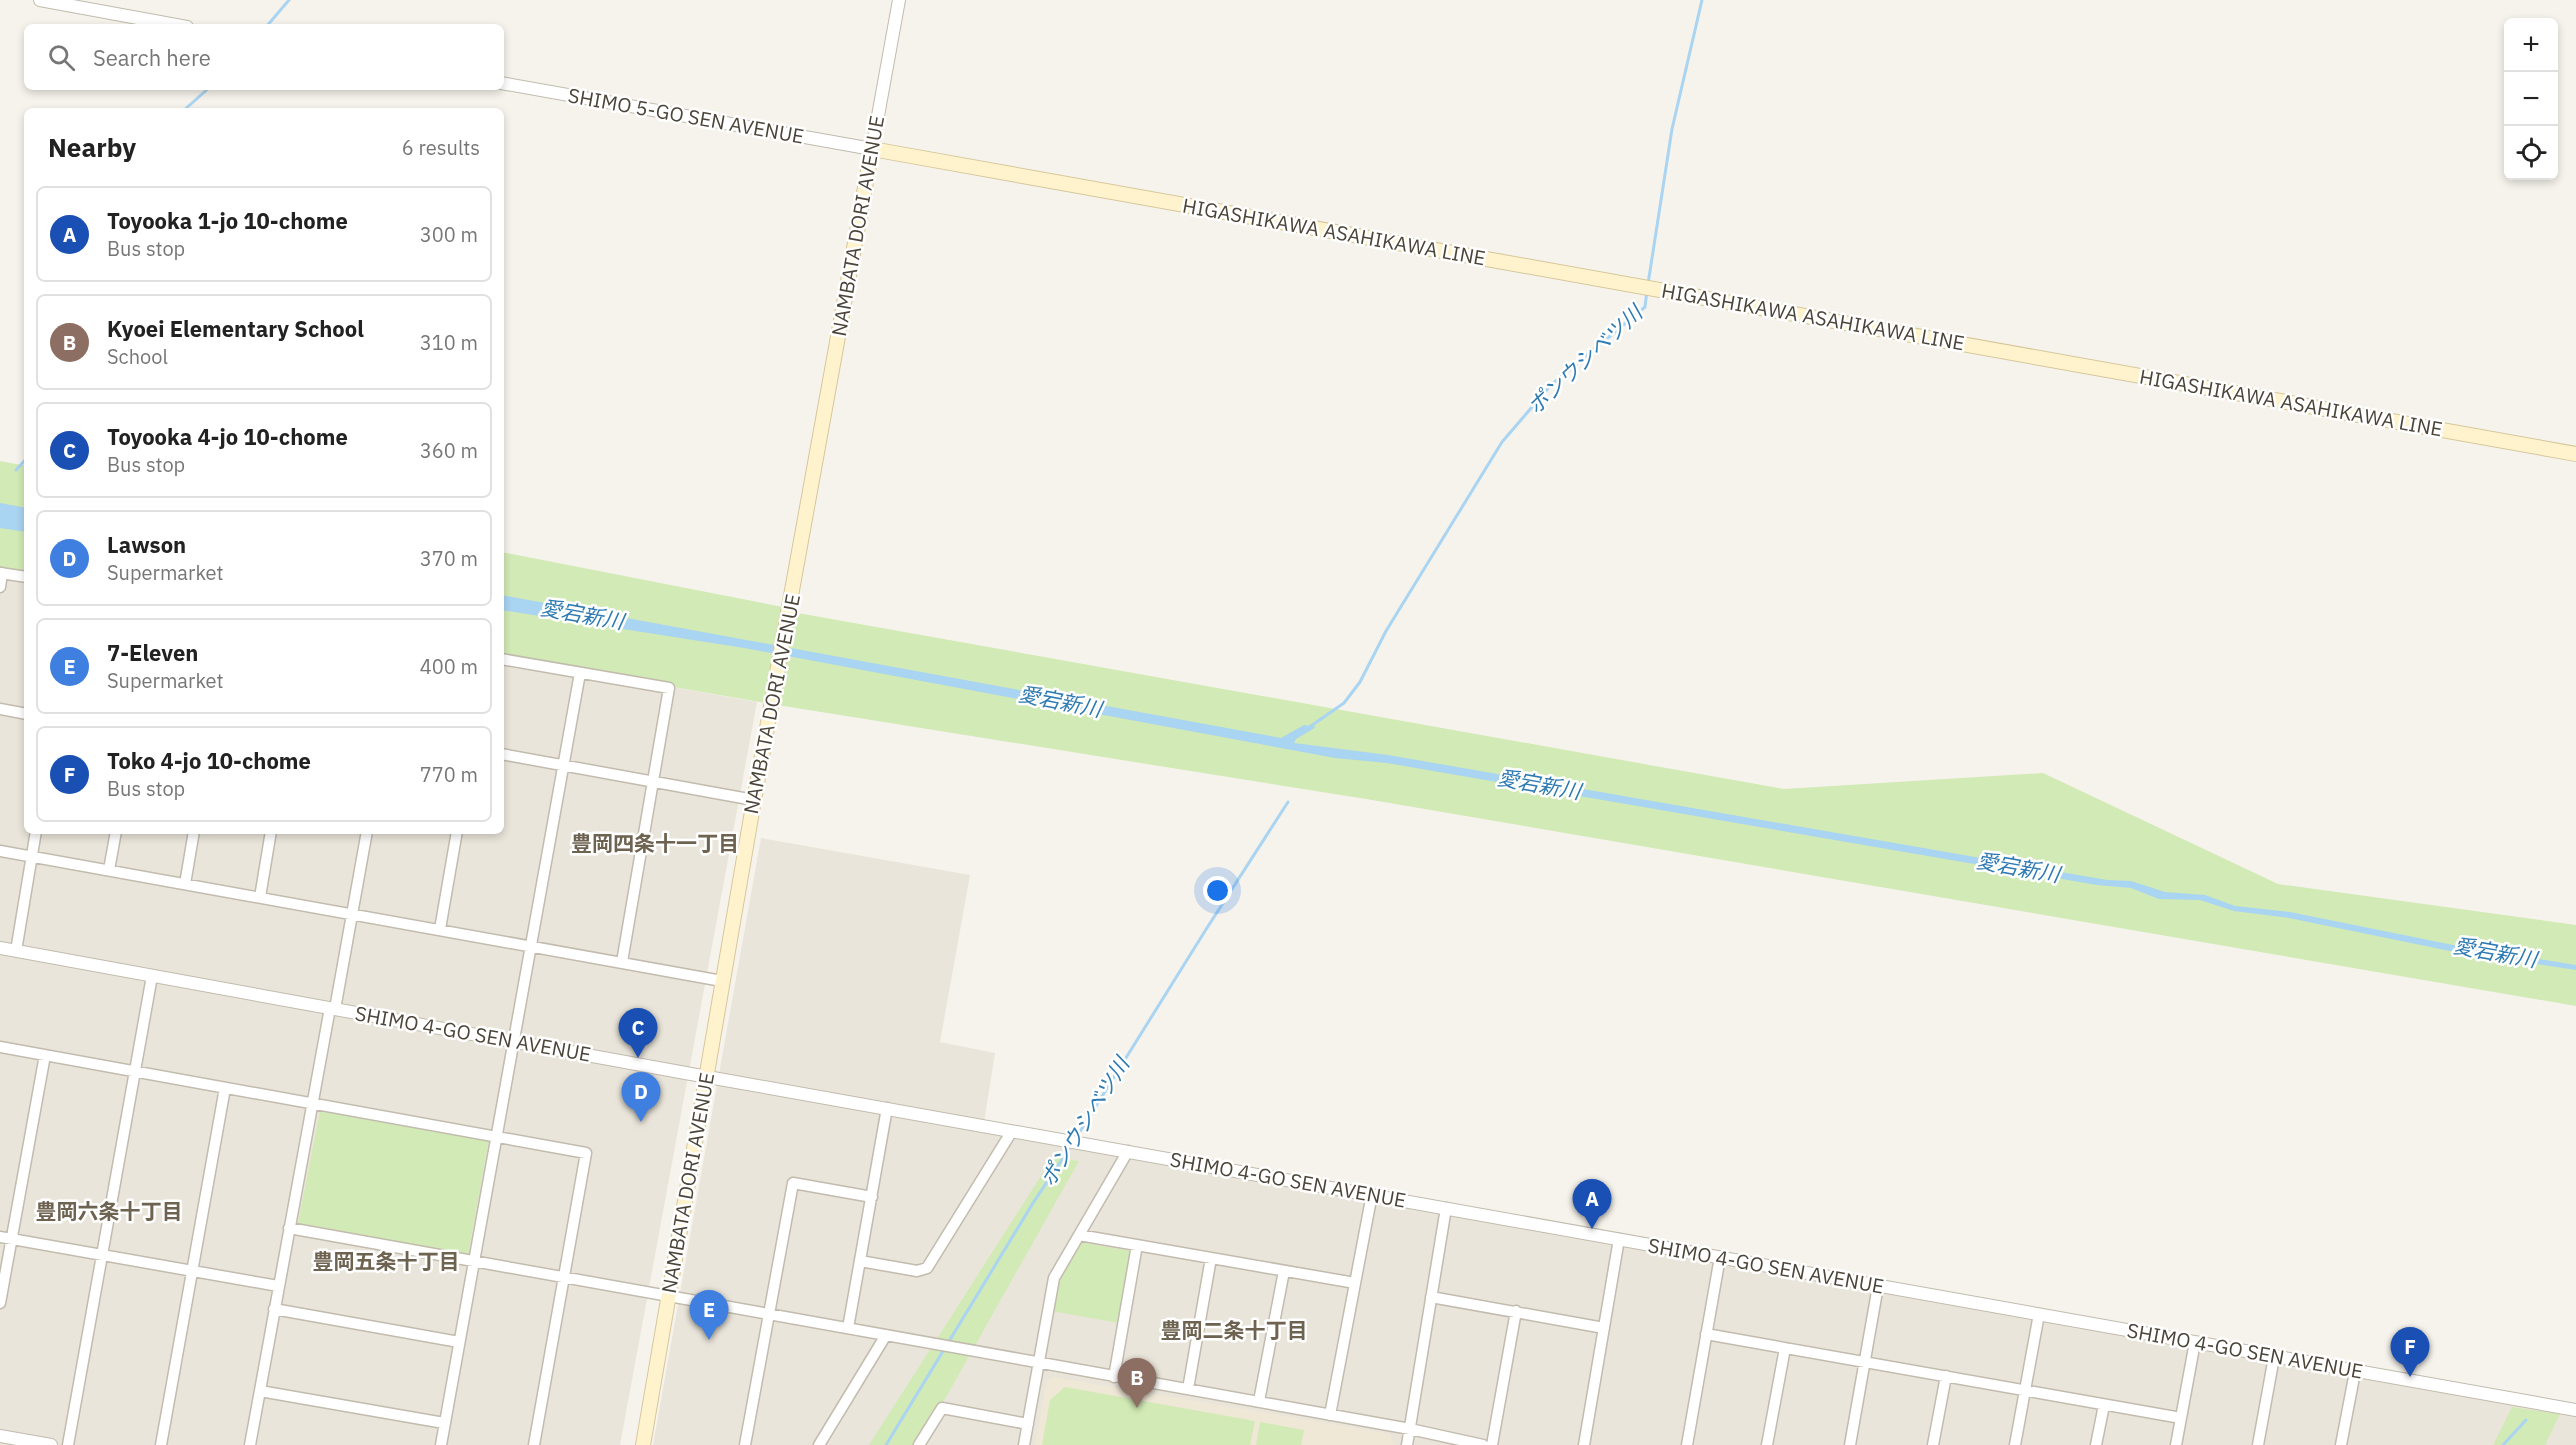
<!DOCTYPE html>
<meta charset="utf-8">
<style>
body{margin:0;font-family:"IBM Plex Sans","Noto Sans JP",sans-serif;background:#f2f2f2;color:#222}
.controls{position:absolute;right:18px;top:18px;display:grid;overflow:hidden;border-radius:9px;box-shadow:0 3px 9px #0003}
.controls button{width:54px;height:54px;display:grid;place-items:center;padding:0;border:0;border-bottom:2px solid #e0e0e0;background:#fff;color:#222;font:30px sans-serif}
.you{position:absolute;left:1218px;top:891px;width:21px;height:21px;margin:-15px;border:4px solid #fff;border-radius:50%;background:#1a73e8;box-shadow:0 0 0 9px #1a73e833}
.badge{display:grid;place-items:center;width:39px;height:39px;border-radius:50%;background:#fc3f1d;color:#fff;font-size:20px;font-weight:700}
.pin{position:absolute;translate:-50% -50px;filter:drop-shadow(0 2px 3px #0008)}
.pin::after{content:'';position:absolute;top:32px;width:21px;height:18px;background:inherit;clip-path:polygon(0 0,100% 0,50% 100%)}
.list{margin:0;padding:0;list-style:none}
h2{display:flex;justify-content:space-between;align-items:center;height:78px;margin:0;padding:0 24px;font-size:26px}
h2 small{font-size:20px;font-weight:400;color:#767676}
.list li{display:grid;grid-template-columns:39px 1fr auto;gap:18px;align-items:center;box-sizing:border-box;height:96px;margin:0 12px 12px;padding:0 12px;border:2px solid #e0e0e0;border-radius:9px}
.list b{display:block;font-size:22px;white-space:nowrap}
.list p{margin:0;font-size:20px;white-space:nowrap;color:#767676}
.list em{font-size:20px;font-style:normal;color:#767676}
.icon{flex:none;width:33px;height:33px;fill:none;stroke:currentColor;stroke-width:2;stroke-linecap:round;stroke-linejoin:round}
.map{position:relative;flex:none;width:2576px;height:1445px;overflow:hidden}
.search{position:absolute;background:#fff;box-shadow:0 3px 9px #0003;left:24px;top:24px;width:480px;height:66px;display:flex;align-items:center;gap:15px;box-sizing:border-box;padding:0 21px;border-radius:9px;color:#767676;font-size:22px}
.panel{position:absolute;background:#fff;box-shadow:0 3px 9px #0003;left:24px;top:108px;width:480px;height:726px;border-radius:9px}
.map>svg:first-child{display:block}
.residential{fill:#eae5da}
.education{fill:#efe8d6}
.green{fill:#d2eab5}
.water{fill:#a9d4f2}
.lines{fill:none;stroke-linecap:round;stroke-linejoin:round}
.stream{stroke:#a9d4f2;stroke-width:3}
.minor-casing{stroke:#c2bbae;stroke-width:13}
.tertiary-casing{stroke:#c2bbae;stroke-width:14}
.secondary-casing{stroke:#d6c79b;stroke-width:16}
.minor{stroke:#fff;stroke-width:10}
.tertiary{stroke:#fff;stroke-width:12}
.secondary{stroke:#fff3cd;stroke-width:14}
.labels{text-anchor:middle;stroke-width:5;stroke-linejoin:round;paint-order:stroke}
.street-label{font-size:20px;fill:#4b4439;stroke:#fff}
.water-label{font-size:21px;font-style:italic;fill:#2e7ab2;stroke:#fff}
.neighbourhood-label{font-size:21px;font-weight:bold;fill:#6e6250;stroke:#fff}
</style>
<div class="map">
<svg width="2576" height="1445" viewBox="0 0 2576 1445">
<rect width="100%" height="100%" fill="#f6f3ec"/>
<path class="residential" d="M 0,568 L 27,573 L 27,831 L 501,831 L 501,657 L 757,702 L 620,1445 L 0,1445 Z
M 761,838 L 970,875 L 940,1042 L 995,1053 L 983,1129 L 2576,1416 L 2576,1445 L 653,1445 Z"/>
<path class="education" d="M 1053,1377 L 1390,1434 L 1395,1445 L 1035,1445 L 1047,1381 Z"/>
<path class="green" d="M 0,461 L 27,466 L 27,573 L 0,568 Z
M 501,552 L 783,607 L 792,612 L 1784,789 L 2043,773 L 2278,884 L 2576,925 L 2576,1006 L 1366,799 L 765,703 L 501,657 Z
M 320,1111 L 489,1139 L 468,1255 L 298,1223 Z
M 1053,1157 L 1079,1161 L 919,1445 L 869,1445 Z
M 1079,1242 L 1131,1251 L 1118,1323 L 1052,1311 L 1057,1281 Z
M 1065,1387 L 1255,1421 L 1250,1445 L 1042,1445 L 1050,1400 Z
M 2512,1407 L 2560,1414 L 2545,1445 L 2493,1445 Z
M 1260,1422 L 1304,1430 L 1301,1445 L 1256,1445 Z"/>
<path class="water" d="M 0,503 L 27,508 L 27,532 L 0,528 Z
M 501,595 L 1281,738 L 1304,725 L 1316,727 L 1296,739 L 1294,743 L 1388,755 L 2107,880 L 2131,881 L 2165,892 L 2205,895 L 2235,906 L 2290,912 L 2453,945 L 2576,965 L 2576,970 L 2450,951 L 2289,918 L 2234,911 L 2200,900 L 2159,899 L 2131,888 L 2097,885 L 1387,763 L 1335,758 L 744,648 L 501,610 Z"/>
<g class="lines">
<path class="stream" d="M 266,27 L 289,0
M 183,111 L 210,87
M 1648,284 L 1672,129 L 1702,0
M 16,470 L 27,458
M 1308,728 L 1344,703 L 1360,682 L 1386,631 L 1502,442 L 1551,385 L 1645,307 L 1647,290
M 1076,1138 L 1205,931 L 1288,802
M 886,1445 L 1033,1203 L 1071,1146
M 2503,1445 L 2526,1420"/>
<g class="minor-casing">
<path id="minor" d="M 0,573 L 27,577
M 0,587 L 2,573
M 501,659 L 669,688 L 622,962
M 0,709 L 27,714
M 501,754 L 754,800
M 0,851 L 722,981
M 109,870 L 116,831
M 185,884 L 194,831
M 260,897 L 271,831
M 440,929 L 457,831
M 16,951 L 36,831
M 335,1009 L 367,831
M 0,1047 L 586,1153 L 534,1445
M 289,1228 L 1410,1429 L 1483,1445
M 1079,1235 L 1355,1283
M 0,1237 L 278,1286
M 860,1261 L 917,1271 L 927,1268 L 1012,1131
M 1431,1297 L 1604,1328
M 0,1303 L 45,1055
M 274,1309 L 459,1342
M 848,1328 L 887,1108
M 1706,1334 L 2181,1418
M 1114,1377 L 1137,1245
M 1188,1389 L 1211,1258
M 260,1391 L 444,1423
M 1259,1401 L 1284,1271
M 1330,1415 L 1372,1194
M 68,1445 L 152,976
M 161,1445 L 225,1088
M 250,1445 L 330,1008
M 441,1445 L 580,673
M 745,1445 L 793,1183 L 872,1197
M 819,1445 L 886,1335
M 919,1445 L 942,1408 L 1028,1424
M 1024,1445 L 1054,1278 L 1128,1151
M 1407,1445 L 1446,1208
M 1492,1445 L 1516,1311
M 1584,1445 L 1619,1239
M 1687,1445 L 1720,1257
M 1767,1445 L 1785,1348
M 1850,1445 L 1878,1286
M 1933,1445 L 1946,1376
M 2015,1445 L 2039,1314
M 2096,1445 L 2104,1405
M 2176,1445 L 2195,1342
M 2258,1445 L 2274,1357
M 2341,1445 L 2355,1372"/>
</g>
<g class="tertiary-casing">
<path id="tertiary" d="M 40,0 L 187,27
M 501,83 L 872,149 L 899,0
M 0,948 L 691,1074 L 2576,1410
M 0,1436 L 51,1445"/>
</g>
<g class="secondary-casing">
<path id="secondary" d="M 643,1445 L 754,800 L 872,149 L 2576,454"/>
</g>
<use href="#minor" class="minor"/>
<use href="#tertiary" class="tertiary"/>
<use href="#secondary" class="secondary"/>
</g>
<g class="labels">
<g class="street-label">
<text transform="translate(686 116) rotate(10)" y="7">SHIMO 5-GO SEN AVENUE</text>
<text transform="translate(858 226) rotate(-80)" y="7">NAMBATA DORI AVENUE</text>
<text transform="translate(1334 232) rotate(10)" y="7">HIGASHIKAWA ASAHIKAWA LINE</text>
<text transform="translate(1813 317) rotate(10)" y="7">HIGASHIKAWA ASAHIKAWA LINE</text>
<text transform="translate(2291 403) rotate(10)" y="7">HIGASHIKAWA ASAHIKAWA LINE</text>
<text transform="translate(772 704) rotate(-79)" y="7">NAMBATA DORI AVENUE</text>
<text transform="translate(473 1034) rotate(10)" y="7">SHIMO 4-GO SEN AVENUE</text>
<text transform="translate(1288 1180) rotate(10)" y="7">SHIMO 4-GO SEN AVENUE</text>
<text transform="translate(688 1183) rotate(-80)" y="7">NAMBATA DORI AVENUE</text>
<text transform="translate(1766 1266) rotate(10)" y="7">SHIMO 4-GO SEN AVENUE</text>
<text transform="translate(2245 1351) rotate(10)" y="7">SHIMO 4-GO SEN AVENUE</text>
</g>
<g class="water-label">
<text transform="translate(1585 360) rotate(-43)" y="7">ポンウシベツ川</text>
<text transform="translate(582 615) rotate(10)" y="7">愛宕新川</text>
<text transform="translate(1060 702) rotate(11)" y="7">愛宕新川</text>
<text transform="translate(1539 785) rotate(10)" y="7">愛宕新川</text>
<text transform="translate(2018 868) rotate(10)" y="7">愛宕新川</text>
<text transform="translate(2495 953) rotate(10)" y="7">愛宕新川</text>
<text transform="translate(1085 1122) rotate(-58)" y="7">ポンウシベツ川</text>
</g>
<g class="neighbourhood-label">
<text x="655" y="851">豊岡四条十一丁目</text>
<text x="109" y="1219">豊岡六条十丁目</text>
<text x="386" y="1269">豊岡五条十丁目</text>
<text x="1234" y="1338">豊岡二条十丁目</text>
</g>
</g>
</svg>
<div class="controls">
<button>+</button>
<button>−</button>
<button><svg class="icon" aria-label="locate" viewBox="0 0 24 24"><circle cx="12" cy="12" r="6"/><path d="M12 2v4M12 18v4M2 12h4M18 12h4"/></svg></button>
</div>
<div class="you"></div>
<div class="pin badge" style="left:1592px;top:1229px;background:#1a4fb4">A</div>
<div class="pin badge" style="left:1137px;top:1408px;background:#8d6e63">B</div>
<div class="pin badge" style="left:638px;top:1058px;background:#1a4fb4">C</div>
<div class="pin badge" style="left:641px;top:1122px;background:#3f7fe0">D</div>
<div class="pin badge" style="left:709px;top:1340px;background:#3f7fe0">E</div>
<div class="pin badge" style="left:2410px;top:1377px;background:#1a4fb4">F</div>
<div class="search"><svg class="icon" aria-label="search" viewBox="0 0 24 24"><circle cx="10" cy="10" r="6"/><path d="M15 15l6 6"/></svg>Search here</div>
<section class="panel">
<h2>Nearby<small>6 results</small></h2>
<ul class="list">
<li><span class="badge" style="background:#1a4fb4">A</span><div><b>Toyooka 1-jo 10-chome</b><p>Bus stop</p></div><em>300 m</em></li>
<li><span class="badge" style="background:#8d6e63">B</span><div><b>Kyoei Elementary School</b><p>School</p></div><em>310 m</em></li>
<li><span class="badge" style="background:#1a4fb4">C</span><div><b>Toyooka 4-jo 10-chome</b><p>Bus stop</p></div><em>360 m</em></li>
<li><span class="badge" style="background:#3f7fe0">D</span><div><b>Lawson</b><p>Supermarket</p></div><em>370 m</em></li>
<li><span class="badge" style="background:#3f7fe0">E</span><div><b>7-Eleven</b><p>Supermarket</p></div><em>400 m</em></li>
<li><span class="badge" style="background:#1a4fb4">F</span><div><b>Toko 4-jo 10-chome</b><p>Bus stop</p></div><em>770 m</em></li>
</ul>
</section>
</div>
